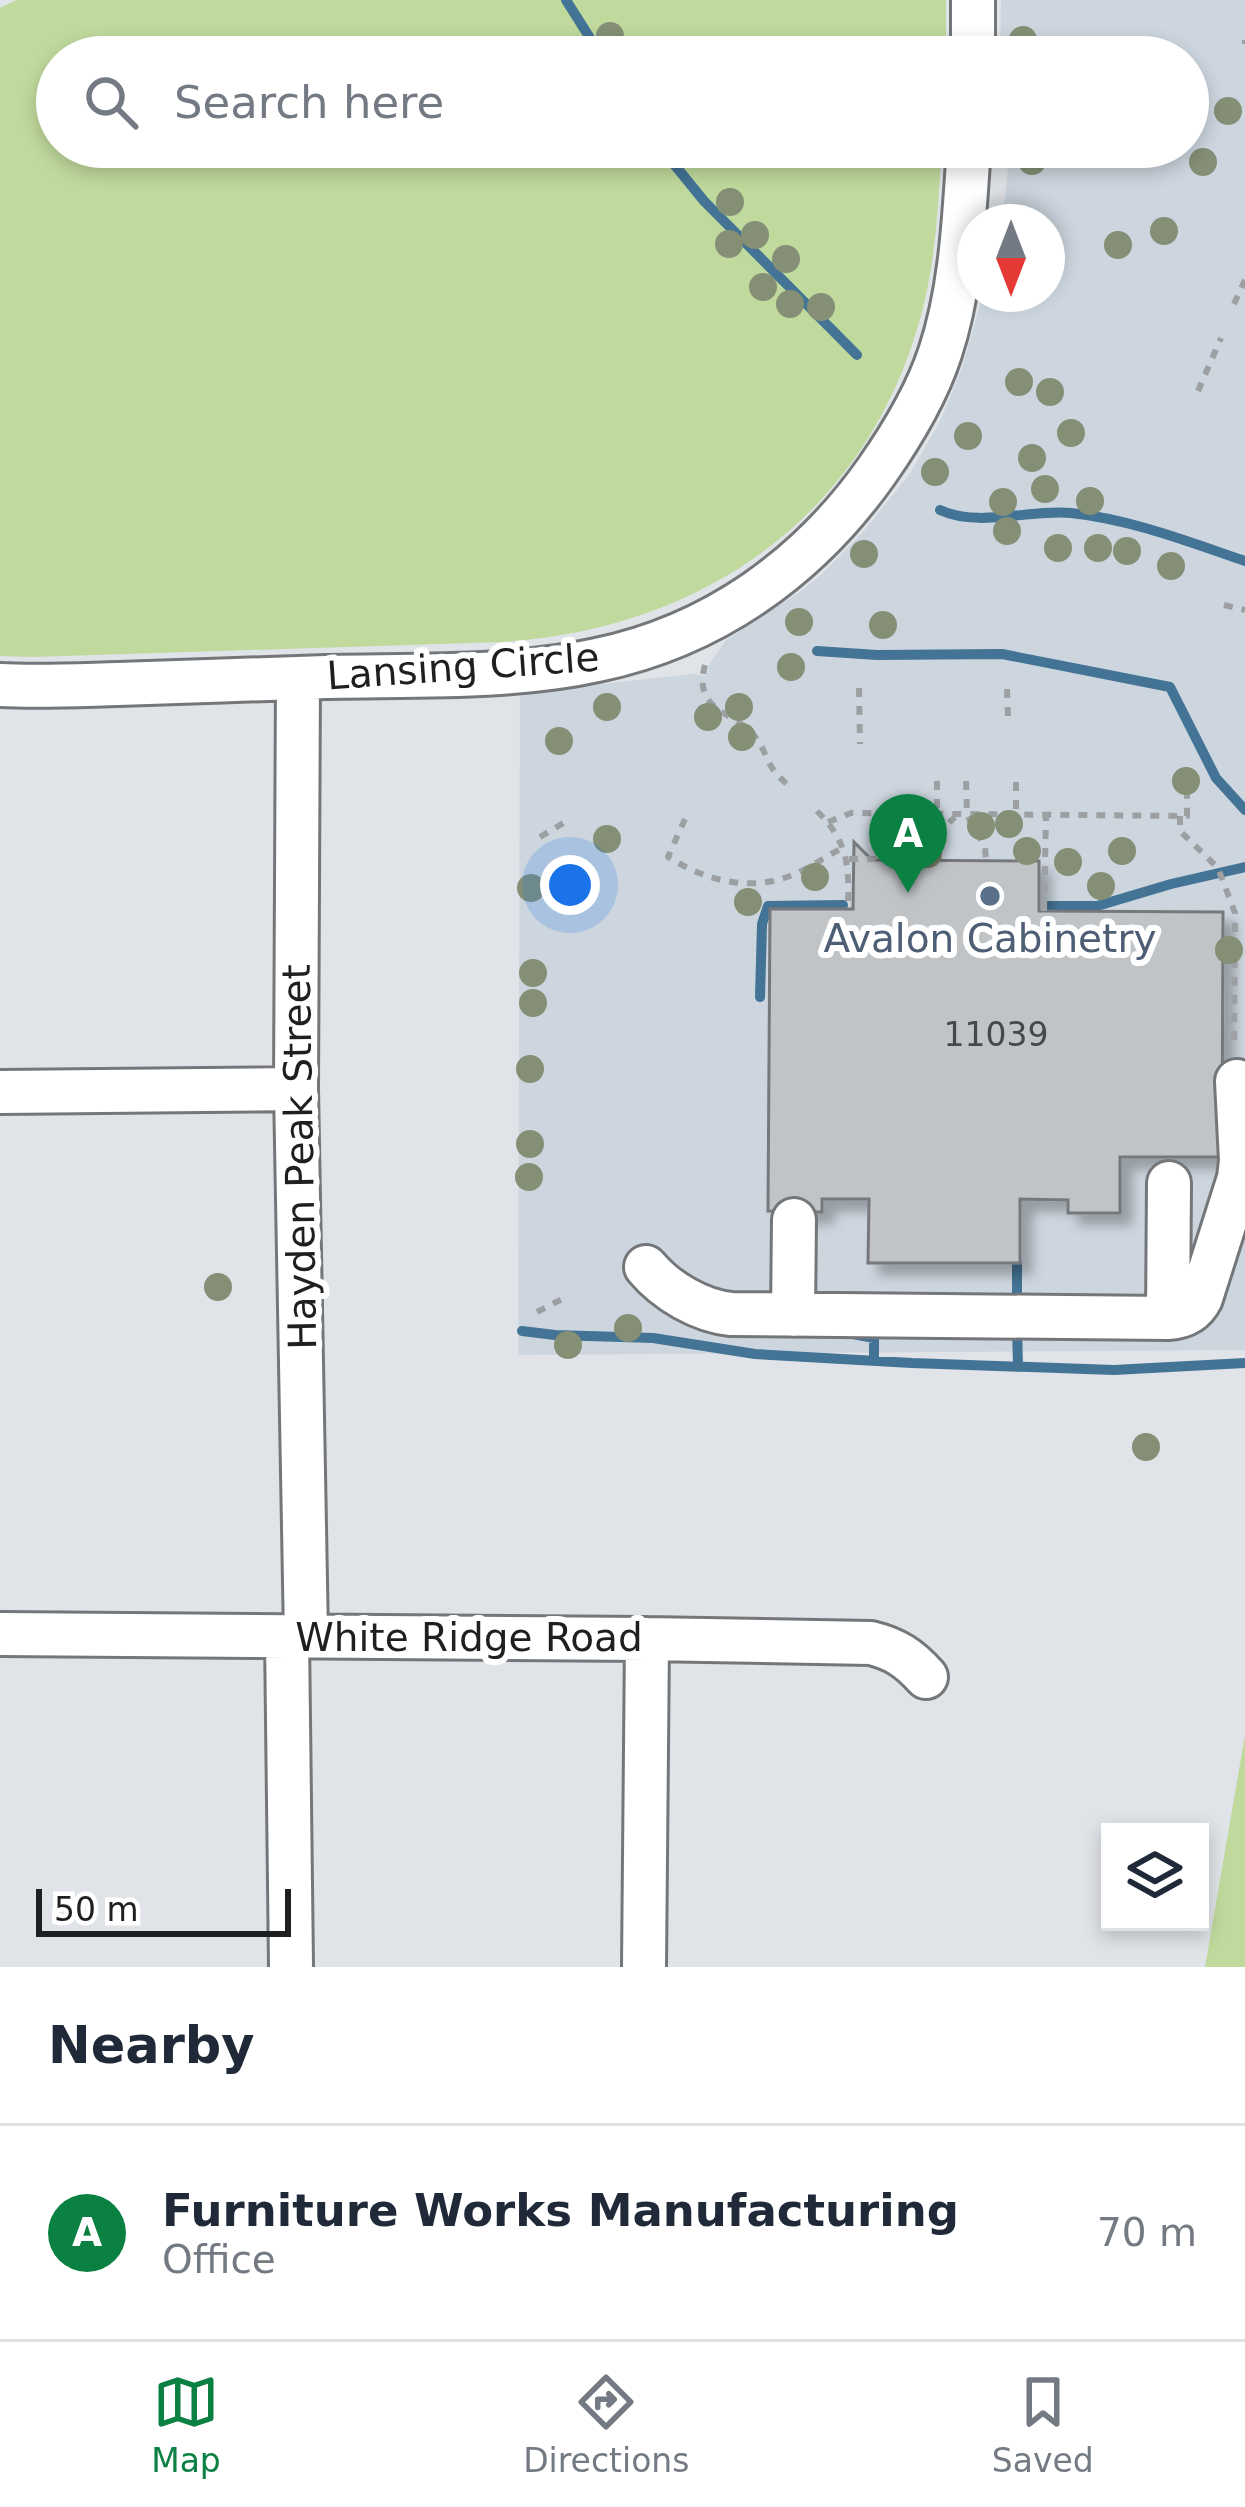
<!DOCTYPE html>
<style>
body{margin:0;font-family:"DejaVu Sans",sans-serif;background:#f2f2f3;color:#1f2937}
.controls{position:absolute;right:36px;bottom:36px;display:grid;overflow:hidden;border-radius:0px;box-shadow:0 6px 18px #0003}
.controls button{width:108px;height:108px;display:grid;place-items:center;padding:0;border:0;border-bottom:3px solid #e0e1e3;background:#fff;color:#1f2937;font:60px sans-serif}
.compass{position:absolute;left:957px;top:204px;width:108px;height:108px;border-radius:50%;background:#fff;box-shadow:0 6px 18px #0003;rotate:180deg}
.scale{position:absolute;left:36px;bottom:30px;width:255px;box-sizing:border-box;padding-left:12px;border:6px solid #1e1f21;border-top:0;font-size:33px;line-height:42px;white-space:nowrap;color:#1e1f21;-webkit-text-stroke:9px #fff;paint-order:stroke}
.you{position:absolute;left:570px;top:885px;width:42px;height:42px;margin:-30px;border:9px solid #fff;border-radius:50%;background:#1a73e8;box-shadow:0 0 0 18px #1a73e833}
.badge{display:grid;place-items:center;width:78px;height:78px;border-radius:50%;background:#0b8043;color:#fff;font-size:39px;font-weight:700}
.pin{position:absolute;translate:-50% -99px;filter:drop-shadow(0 3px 6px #0008)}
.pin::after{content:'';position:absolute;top:63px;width:42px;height:36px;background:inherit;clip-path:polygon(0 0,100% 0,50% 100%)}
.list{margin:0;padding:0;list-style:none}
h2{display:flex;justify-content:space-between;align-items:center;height:156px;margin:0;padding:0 48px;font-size:51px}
h2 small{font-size:39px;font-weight:400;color:#747a83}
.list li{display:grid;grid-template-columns:78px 1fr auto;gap:36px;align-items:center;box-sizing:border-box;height:216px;padding:0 48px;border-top:3px solid #e0e1e3}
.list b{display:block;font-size:45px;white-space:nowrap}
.list p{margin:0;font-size:39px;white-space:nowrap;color:#747a83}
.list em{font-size:39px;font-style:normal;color:#747a83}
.icon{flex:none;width:66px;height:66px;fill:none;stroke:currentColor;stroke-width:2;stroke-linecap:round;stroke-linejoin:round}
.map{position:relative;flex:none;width:1245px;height:1967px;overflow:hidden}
.search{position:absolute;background:#fff;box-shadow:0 6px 18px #0003;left:36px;right:36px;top:36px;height:132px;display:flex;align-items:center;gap:30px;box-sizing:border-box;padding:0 42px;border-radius:66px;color:#747a83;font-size:45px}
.sheet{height:372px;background:#fff}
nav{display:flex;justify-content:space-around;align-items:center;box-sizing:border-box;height:168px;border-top:3px solid #e0e1e3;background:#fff;font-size:33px;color:#747a83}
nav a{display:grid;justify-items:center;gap:6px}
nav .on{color:#0b8043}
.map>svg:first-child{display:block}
.built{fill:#cdd6df}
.green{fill:#c0da9d}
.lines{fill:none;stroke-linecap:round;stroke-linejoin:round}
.stream{stroke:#437395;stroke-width:10}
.building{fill:#c0c4c7;stroke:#76797c;stroke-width:3;filter:url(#shadow)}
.minor-casing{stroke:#74777a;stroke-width:48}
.path{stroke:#9da0a3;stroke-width:6;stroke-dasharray:9 9;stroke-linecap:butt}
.minor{stroke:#fff;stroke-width:42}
.tree{fill:#848f75}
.service-dot{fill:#5c6f8a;stroke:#fff;stroke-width:4.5}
.labels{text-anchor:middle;stroke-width:12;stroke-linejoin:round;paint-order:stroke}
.number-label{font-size:33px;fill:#46484a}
.street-label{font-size:39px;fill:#1e1f21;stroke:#fff}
.service-label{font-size:39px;fill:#4e5e75;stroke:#fff}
</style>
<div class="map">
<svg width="1245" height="1967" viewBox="0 0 1245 1967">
<defs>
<filter id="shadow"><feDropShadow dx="11" dy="11" stdDeviation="6" flood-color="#0004"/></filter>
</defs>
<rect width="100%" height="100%" fill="#e0e3e7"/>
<path class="built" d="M 1001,0 L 1245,0 L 1245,1350 L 518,1355 L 520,696 L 610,683 L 693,674 L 706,676 L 710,663 L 726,640 L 801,591 L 821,575 L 862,533 L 911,472 L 940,421 L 963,365 L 983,294 L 1047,294 L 1047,222 L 1002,222 L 1008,169 L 1008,153 L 1002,147 L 1188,147 L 1188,57 L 1000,57 Z"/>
<path class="green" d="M 16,0 L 946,0 L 946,57 L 57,57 L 57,147 L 942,147 C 938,205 936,263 920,319 C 865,517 702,629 502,642 L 33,657 L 0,656 L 0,8 Z
M 1245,1735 L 1245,1967 L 1205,1967 Z"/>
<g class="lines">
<path class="stream" d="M 566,0 L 602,57
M 660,147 L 704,201 L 857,355
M 940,510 C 979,528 1029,509 1071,513 C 1130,519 1189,542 1245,561
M 817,651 L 877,655 L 1002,654 L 1170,687 L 1216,778 L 1245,810
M 1049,906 L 1097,906 L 1171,884 L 1245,867
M 760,997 L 762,924 L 768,906 L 843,905
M 1017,1263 L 1017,1308
M 1017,1327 L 1018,1367
M 522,1331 L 555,1335 L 653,1338 L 755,1354 L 912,1363 L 1114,1370 L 1245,1363
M 853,1334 L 874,1338 L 874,1361"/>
</g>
<path class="building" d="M 854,842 L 872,860 L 1039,861 L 1039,911 L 1223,912 L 1222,1157 L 1120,1157 L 1120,1213 L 1068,1213 L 1068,1200 L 1020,1199 L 1020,1263 L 868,1263 L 869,1199 L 822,1199 L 822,1212 L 768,1211 L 770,909 L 853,909 Z"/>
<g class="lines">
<g class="minor-casing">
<path id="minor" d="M 973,57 L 973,0
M 298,678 L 296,1089 L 306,1636
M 0,685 C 39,687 79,685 118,684 C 187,682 257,679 326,677 C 414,675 511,679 597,660 C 713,636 808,568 876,472 C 902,435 926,396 940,353 C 962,287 964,216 969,147
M 0,1092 L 296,1089
M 646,1267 C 666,1291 700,1311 731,1314 L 1168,1318 C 1183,1317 1194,1312 1201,1298 L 1239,1178 L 1241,1161 L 1237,1081
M 793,1315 L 794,1220
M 1168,1318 L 1169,1183
M 0,1634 L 647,1639 L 871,1643 C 895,1649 909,1658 926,1677
M 287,1636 L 291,1967
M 644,1967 L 647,1639"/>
</g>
<path class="path" d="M 1245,40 L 1245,44
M 1234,304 L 1245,280
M 1198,391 L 1221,338
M 1224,605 L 1245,610
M 705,665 C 692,714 736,710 757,739 C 763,747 766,758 771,766 C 776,775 784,781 791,788
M 859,688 L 860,744
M 1007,689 L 1008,717
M 937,781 L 937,813
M 966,781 L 967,815 L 985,847 L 986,861
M 1016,782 L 1016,815
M 817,811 C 849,843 849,866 848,909
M 1180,816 L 1180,831 L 1218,868 L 1235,913 L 1234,1045
M 685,819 L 668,857 C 705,880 747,892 790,876 C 808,869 825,857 842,848
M 828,822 L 851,813 L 1187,816 L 1187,774
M 540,837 L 565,822
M 849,859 L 911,859
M 910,860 L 955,817
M 1044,911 L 1046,815
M 537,1312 L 562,1299"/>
<use href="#minor" class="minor"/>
</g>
<g class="tree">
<circle cx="610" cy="36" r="14"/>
<circle cx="1023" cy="40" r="14"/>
<circle cx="1228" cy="111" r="14"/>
<circle cx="1032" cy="161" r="14"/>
<circle cx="1203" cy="162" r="14"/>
<circle cx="730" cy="202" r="14"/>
<circle cx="1164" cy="231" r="14"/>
<circle cx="755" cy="235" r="14"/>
<circle cx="729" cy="244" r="14"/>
<circle cx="1118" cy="245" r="14"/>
<circle cx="786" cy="259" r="14"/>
<circle cx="763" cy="287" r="14"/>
<circle cx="790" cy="304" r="14"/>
<circle cx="821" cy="307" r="14"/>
<circle cx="1019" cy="382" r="14"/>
<circle cx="1050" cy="392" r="14"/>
<circle cx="1071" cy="433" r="14"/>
<circle cx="968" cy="436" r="14"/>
<circle cx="1032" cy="458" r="14"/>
<circle cx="935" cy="472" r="14"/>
<circle cx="1045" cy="489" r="14"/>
<circle cx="1090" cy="501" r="14"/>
<circle cx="1003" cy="502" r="14"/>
<circle cx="1007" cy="531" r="14"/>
<circle cx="1058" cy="548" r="14"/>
<circle cx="1098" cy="548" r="14"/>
<circle cx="1127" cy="551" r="14"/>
<circle cx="864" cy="554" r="14"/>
<circle cx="1171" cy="566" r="14"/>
<circle cx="799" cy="622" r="14"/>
<circle cx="883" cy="625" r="14"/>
<circle cx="791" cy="667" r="14"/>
<circle cx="607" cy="707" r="14"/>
<circle cx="739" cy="707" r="14"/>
<circle cx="708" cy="717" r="14"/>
<circle cx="742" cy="737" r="14"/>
<circle cx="559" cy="741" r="14"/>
<circle cx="1186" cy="781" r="14"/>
<circle cx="1009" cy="824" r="14"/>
<circle cx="981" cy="826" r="14"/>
<circle cx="607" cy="839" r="14"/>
<circle cx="901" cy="849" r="14"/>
<circle cx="1027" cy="851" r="14"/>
<circle cx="1122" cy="851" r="14"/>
<circle cx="928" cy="854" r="14"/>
<circle cx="1068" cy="862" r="14"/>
<circle cx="815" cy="877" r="14"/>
<circle cx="1101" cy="886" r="14"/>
<circle cx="531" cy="888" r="14"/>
<circle cx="748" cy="902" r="14"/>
<circle cx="1229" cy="950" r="14"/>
<circle cx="533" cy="973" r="14"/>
<circle cx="533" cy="1003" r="14"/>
<circle cx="530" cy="1069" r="14"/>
<circle cx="530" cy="1144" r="14"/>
<circle cx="529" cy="1177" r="14"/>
<circle cx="218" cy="1287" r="14"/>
<circle cx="628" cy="1328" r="14"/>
<circle cx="568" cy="1345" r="14"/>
<circle cx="1146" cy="1447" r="14"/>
</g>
<circle class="service-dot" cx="990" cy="896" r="12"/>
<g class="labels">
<g class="number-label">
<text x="996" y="1046">11039</text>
</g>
<g class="street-label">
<text transform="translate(463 666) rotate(-4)" y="14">Lansing Circle</text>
<text transform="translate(299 1157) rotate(-91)" y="14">Hayden Peak Street</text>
<text x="469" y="1651">White Ridge Road</text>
</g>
<g class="service-label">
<text x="990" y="952">Avalon Cabinetry</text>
</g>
</g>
</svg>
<div class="controls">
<button><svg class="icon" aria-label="layers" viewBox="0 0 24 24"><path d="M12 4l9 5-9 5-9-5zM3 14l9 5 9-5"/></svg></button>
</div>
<svg class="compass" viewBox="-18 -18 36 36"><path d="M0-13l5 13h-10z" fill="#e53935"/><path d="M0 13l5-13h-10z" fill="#747a83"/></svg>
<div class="scale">50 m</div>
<div class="you"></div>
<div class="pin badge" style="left:908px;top:893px">A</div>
<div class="search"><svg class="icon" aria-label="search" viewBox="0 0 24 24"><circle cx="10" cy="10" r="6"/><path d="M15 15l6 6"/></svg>Search here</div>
</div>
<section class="sheet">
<h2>Nearby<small></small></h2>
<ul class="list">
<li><span class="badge">A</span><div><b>Furniture Works Manufacturing</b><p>Office</p></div><em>70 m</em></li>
</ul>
</section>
<nav>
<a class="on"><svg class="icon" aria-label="map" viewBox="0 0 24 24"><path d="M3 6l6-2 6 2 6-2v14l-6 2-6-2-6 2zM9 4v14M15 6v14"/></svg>Map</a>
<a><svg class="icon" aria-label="directions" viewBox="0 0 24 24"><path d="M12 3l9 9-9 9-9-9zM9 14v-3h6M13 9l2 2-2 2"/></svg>Directions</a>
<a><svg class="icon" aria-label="saved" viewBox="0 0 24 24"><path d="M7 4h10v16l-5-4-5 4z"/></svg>Saved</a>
</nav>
